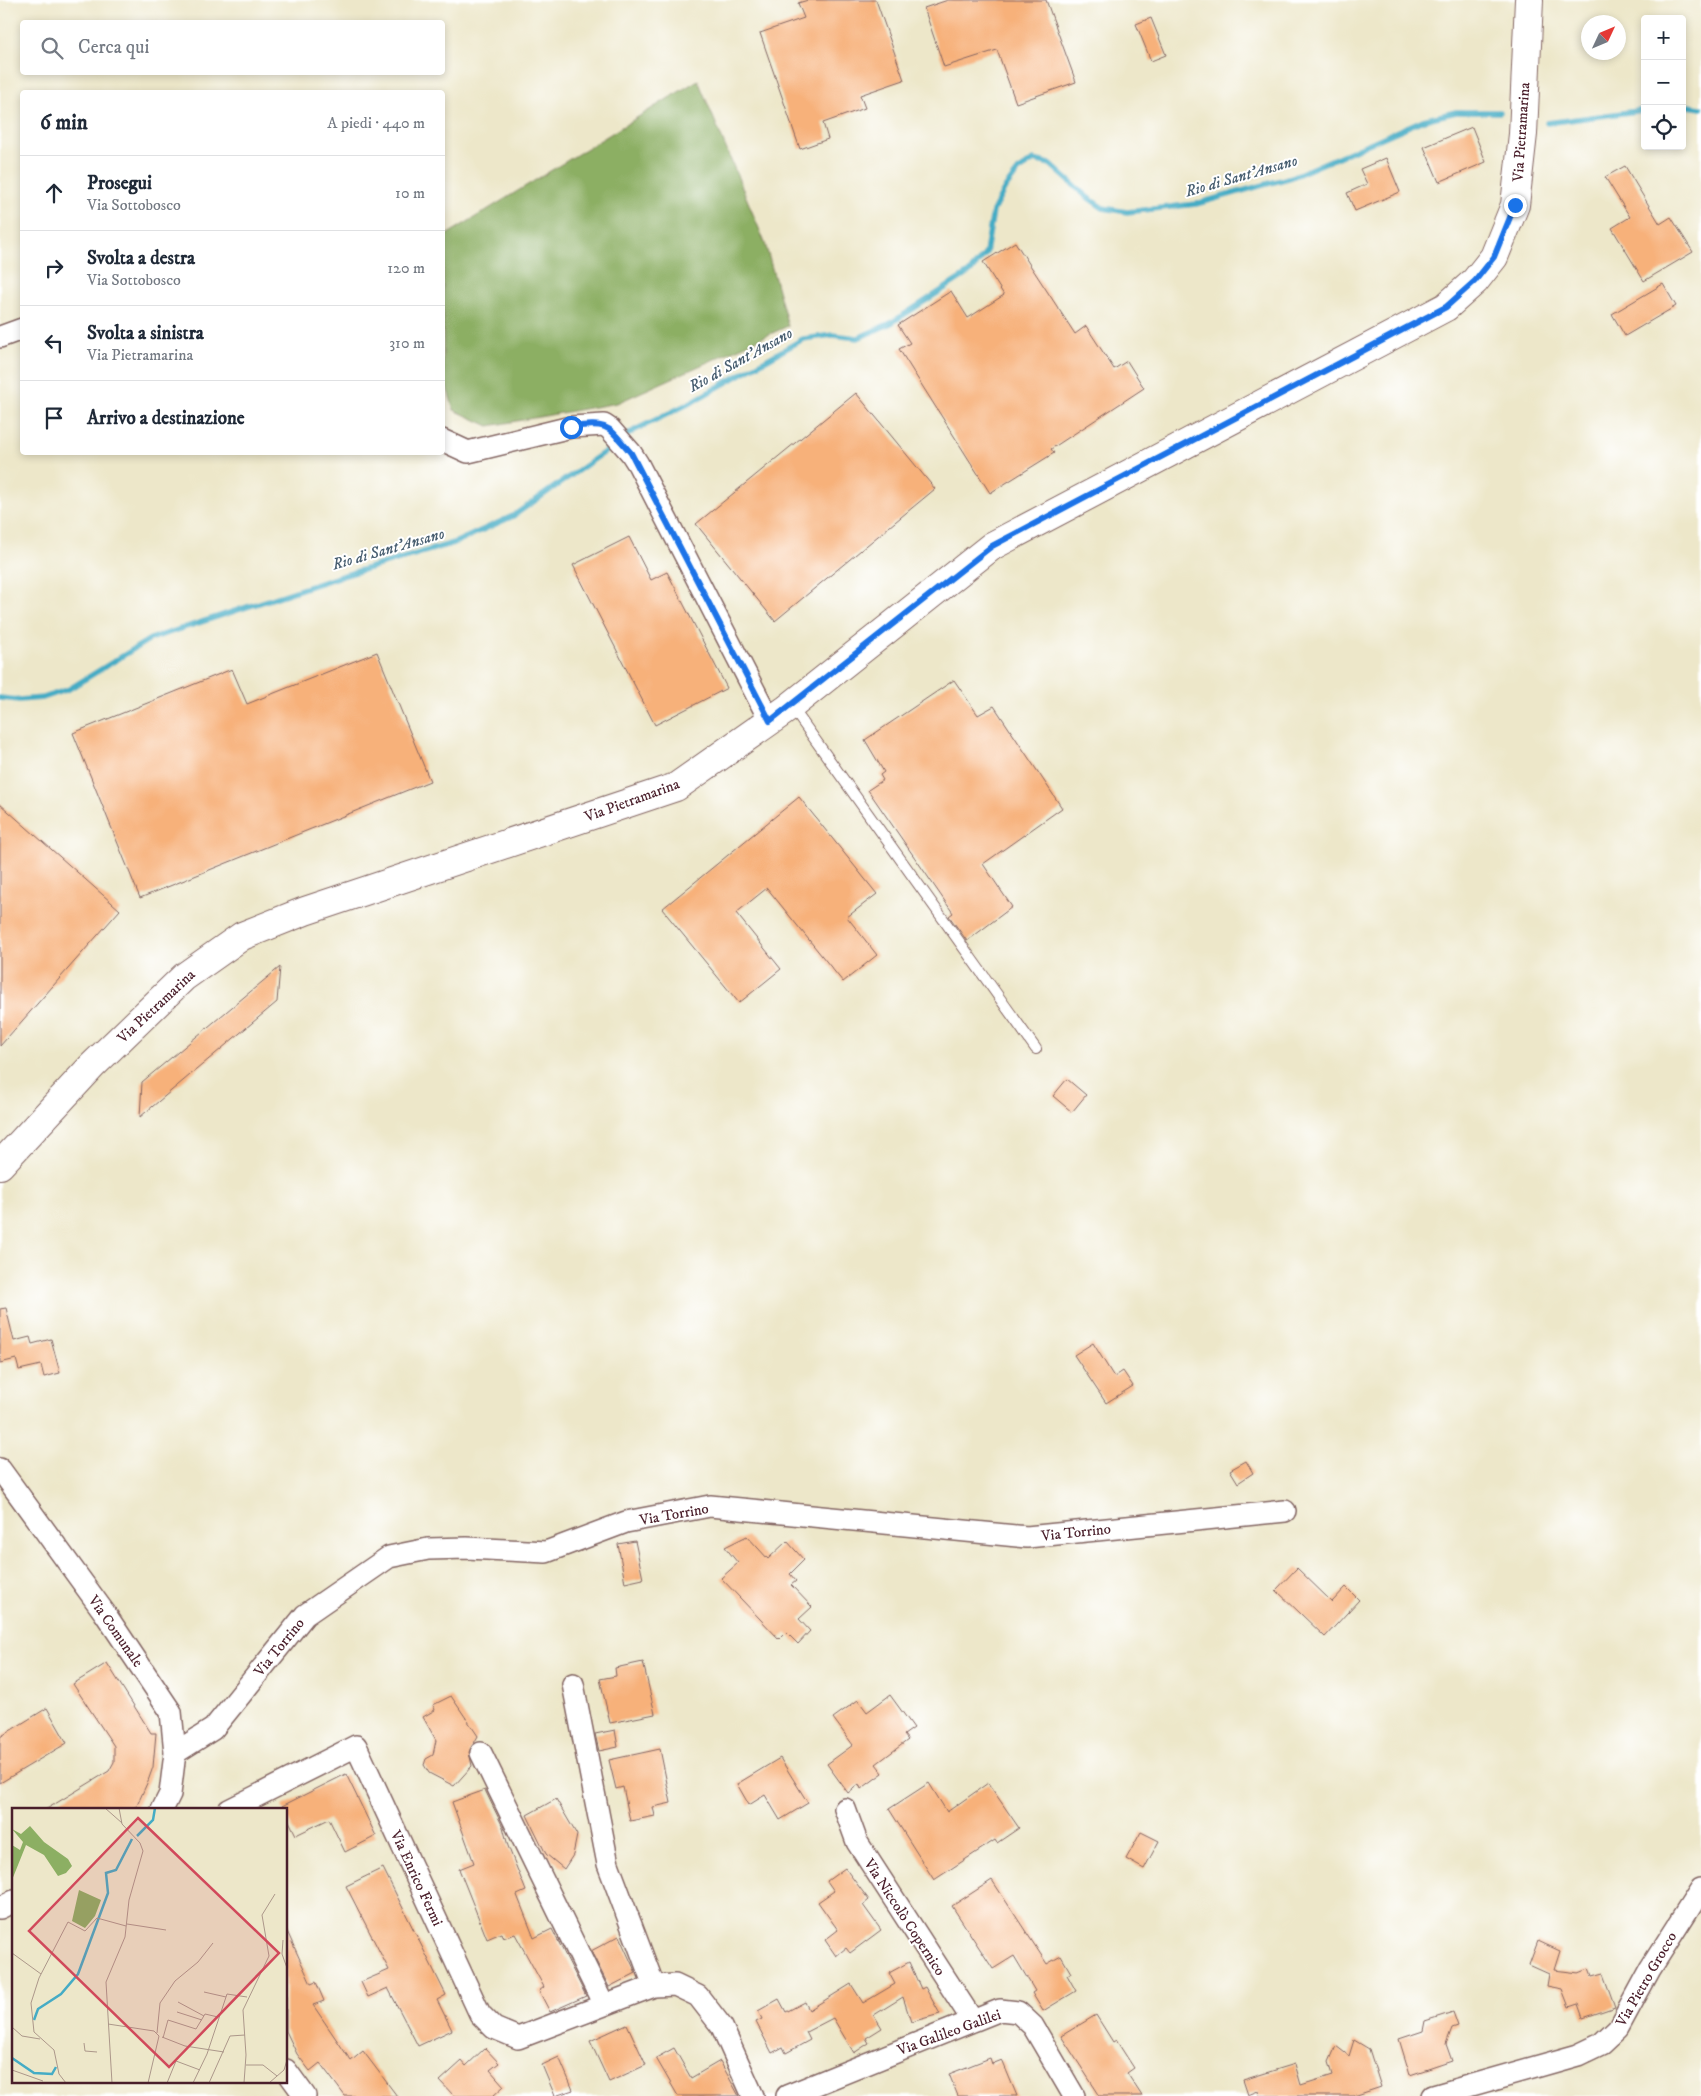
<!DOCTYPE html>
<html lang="it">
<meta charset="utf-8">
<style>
body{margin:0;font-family:"IM FELL DW Pica",serif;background:#f2f2f3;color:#1f2937}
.controls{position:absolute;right:15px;top:15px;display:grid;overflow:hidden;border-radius:5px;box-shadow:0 2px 8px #0003}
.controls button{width:45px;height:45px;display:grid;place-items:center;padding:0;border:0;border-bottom:1px solid #e0e1e3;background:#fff;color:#1f2937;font:25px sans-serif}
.compass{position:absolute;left:1581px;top:15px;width:45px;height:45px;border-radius:50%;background:#fff;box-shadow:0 2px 8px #0003;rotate:46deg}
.stop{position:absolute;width:15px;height:15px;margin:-11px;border:4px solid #1a73e8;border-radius:50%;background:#fff}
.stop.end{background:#1a73e8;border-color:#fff;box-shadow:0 1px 5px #0008}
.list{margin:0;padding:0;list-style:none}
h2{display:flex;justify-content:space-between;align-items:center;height:65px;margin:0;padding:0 20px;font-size:21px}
h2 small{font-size:16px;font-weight:400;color:#747a83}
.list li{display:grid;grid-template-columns:32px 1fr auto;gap:15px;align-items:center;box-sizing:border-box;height:75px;padding:0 20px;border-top:1px solid #e0e1e3}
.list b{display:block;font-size:19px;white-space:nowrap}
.list p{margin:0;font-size:16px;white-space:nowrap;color:#747a83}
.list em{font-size:16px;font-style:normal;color:#747a83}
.icon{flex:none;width:28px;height:28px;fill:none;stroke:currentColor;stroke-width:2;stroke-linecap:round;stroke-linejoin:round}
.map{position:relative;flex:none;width:1701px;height:2096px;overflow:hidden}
.search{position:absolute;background:#fff;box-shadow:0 2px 8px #0003;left:20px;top:20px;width:425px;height:55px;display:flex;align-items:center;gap:12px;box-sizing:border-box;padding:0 18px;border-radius:5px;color:#747a83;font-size:19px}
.panel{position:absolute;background:#fff;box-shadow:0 2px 8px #0003;left:20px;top:90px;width:425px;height:365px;border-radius:5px}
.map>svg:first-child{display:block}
.forest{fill:#8caf63;stroke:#6b6747}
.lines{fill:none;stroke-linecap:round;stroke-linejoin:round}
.stream{stroke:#45acc5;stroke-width:5.5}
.building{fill:#f7b17a}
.lane-casing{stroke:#836562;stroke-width:12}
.street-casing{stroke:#836562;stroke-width:24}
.secondary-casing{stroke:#836562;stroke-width:30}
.lane{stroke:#fff;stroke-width:10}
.street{stroke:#fff;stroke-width:21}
.secondary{stroke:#fff;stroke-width:28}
.route{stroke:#1a73e8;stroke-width:6}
.labels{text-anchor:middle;stroke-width:4;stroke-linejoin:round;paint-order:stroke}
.street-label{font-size:15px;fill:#4a1f2b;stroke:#fff}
.water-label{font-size:16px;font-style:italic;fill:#485e70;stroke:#fff}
.inset-river{fill:none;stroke:#45acc5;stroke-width:2.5}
.inset-road{fill:none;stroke:#ac978a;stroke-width:1}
.view{fill:#d1495b;fill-opacity:0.15;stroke:#d1495b;stroke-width:2.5}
.inset-edge{fill:none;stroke:#4a1f2b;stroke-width:2.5}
</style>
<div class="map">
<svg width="1701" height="2096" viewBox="0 0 1701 2096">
<rect width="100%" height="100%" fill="#fff"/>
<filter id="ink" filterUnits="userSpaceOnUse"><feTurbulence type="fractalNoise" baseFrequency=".02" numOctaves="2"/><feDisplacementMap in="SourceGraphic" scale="10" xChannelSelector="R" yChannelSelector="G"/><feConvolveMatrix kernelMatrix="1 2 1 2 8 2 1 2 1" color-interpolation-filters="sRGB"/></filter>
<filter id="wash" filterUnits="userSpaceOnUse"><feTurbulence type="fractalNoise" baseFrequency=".0096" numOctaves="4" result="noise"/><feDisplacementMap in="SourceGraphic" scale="20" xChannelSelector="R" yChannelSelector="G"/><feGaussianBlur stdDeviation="1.12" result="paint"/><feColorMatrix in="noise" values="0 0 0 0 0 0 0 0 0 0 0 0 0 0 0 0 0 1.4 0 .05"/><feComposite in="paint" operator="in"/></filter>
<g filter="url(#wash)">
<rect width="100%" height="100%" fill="#ede7c9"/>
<path class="forest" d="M 698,80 L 765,243 L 788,326 L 617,403 L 489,426 L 454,410 L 443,375 L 443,237 Z"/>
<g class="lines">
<path class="stream" d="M 1682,105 L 1701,108
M 1547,123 L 1645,110
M 623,438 L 635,430 L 688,404 L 803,339 L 833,335 L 858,338 L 891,323 L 970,272 L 986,253 L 993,211 L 1005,188 L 1019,170 L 1034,160 L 1050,164 L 1087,197 L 1103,208 L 1127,212 L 1196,204 L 1292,177 L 1423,120 L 1456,112 L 1500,112
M 0,698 L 19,700 L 43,698 L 69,689 L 150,639 L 335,578 L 454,543 L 513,516 L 616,444"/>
</g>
<g id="blocks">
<path class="building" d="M 808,0 L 876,0 L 904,80 L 860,95 L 865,108 L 823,123 L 828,139 L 800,149 L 760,33 L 804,18 L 798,3 Z
M 948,0 L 1046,0 L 1076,82 L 1016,103 L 997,50 L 944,67 L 924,8 Z
M 1151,18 L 1166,55 L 1151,61 L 1136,24 Z
M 1472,127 L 1486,162 L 1439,182 L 1424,147 Z
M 1386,158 L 1400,192 L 1355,211 L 1347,193 L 1367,184 L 1360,169 Z
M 1625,166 L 1660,224 L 1671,217 L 1693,252 L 1644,281 L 1612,228 L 1630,217 L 1605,177 Z
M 1015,242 L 1075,334 L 1086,326 L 1114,369 L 1127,361 L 1144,388 L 1051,449 L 1054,453 L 990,493 L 899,349 L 910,343 L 898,325 L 951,291 L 968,318 L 1004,295 L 983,262 Z
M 1663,284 L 1676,306 L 1625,336 L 1612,314 Z
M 856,393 L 935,489 L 775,621 L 696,524 Z
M 629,537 L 651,580 L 667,572 L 727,688 L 655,725 L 573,565 Z
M 377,652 L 430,781 L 140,898 L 73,733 L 232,669 L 247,704 Z
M 954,680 L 978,715 L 994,706 L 1062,808 L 983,864 L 1012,907 L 967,941 L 949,916 L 953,913 L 868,790 L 883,780 L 880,775 L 884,772 L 865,740 Z
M 799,797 L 877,894 L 847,917 L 877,955 L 843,982 L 767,888 L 736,913 L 781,969 L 739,1003 L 662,909 Z
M 0,804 L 120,910 L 0,1046 Z
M 280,967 L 277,1002 L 140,1117 L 142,1082 Z
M 1067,1079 L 1086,1095 L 1072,1112 L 1053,1096 Z
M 6,1308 L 14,1341 L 30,1337 L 32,1344 L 51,1339 L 60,1373 L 44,1377 L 41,1365 L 19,1370 L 16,1359 L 0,1363 L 0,1309 Z
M 1093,1343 L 1114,1377 L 1123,1371 L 1133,1386 L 1106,1403 L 1074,1355 Z
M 1246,1461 L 1253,1473 L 1238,1483 L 1230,1470 Z
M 747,1536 L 768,1559 L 787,1541 L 804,1560 L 790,1574 L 796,1581 L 791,1585 L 812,1607 L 799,1619 L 810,1631 L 798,1644 L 786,1632 L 779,1639 L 721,1578 L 738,1563 L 725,1547 Z
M 635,1541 L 643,1579 L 625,1583 L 618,1544 Z
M 1297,1568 L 1332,1602 L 1346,1587 L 1359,1600 L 1325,1637 L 1276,1590 Z
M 643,1662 L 655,1714 L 610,1723 L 600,1679 L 616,1676 L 615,1668 Z
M 107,1663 L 151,1733 L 156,1733 L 153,1767 L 148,1781 L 135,1810 L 45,1810 L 109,1771 L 114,1762 L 114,1746 L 73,1684 Z
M 890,1695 L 914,1728 L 904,1735 L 908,1740 L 876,1764 L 883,1773 L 861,1789 L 859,1784 L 848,1793 L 827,1764 L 853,1745 L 833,1718 L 858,1700 L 867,1712 Z
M 451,1696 L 478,1736 L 469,1752 L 472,1766 L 454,1786 L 429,1773 L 424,1765 L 426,1759 L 433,1755 L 436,1740 L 423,1717 L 435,1710 L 433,1705 Z
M 47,1708 L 67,1743 L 0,1783 L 0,1737 Z
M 615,1730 L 618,1747 L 599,1751 L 595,1734 Z
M 660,1749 L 671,1803 L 653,1807 L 655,1816 L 630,1821 L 623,1787 L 616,1789 L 609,1760 Z
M 780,1758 L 808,1803 L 780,1820 L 765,1795 L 749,1805 L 737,1784 Z
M 346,1774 L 376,1836 L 345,1852 L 329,1819 L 296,1835 L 286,1815 L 286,1810 L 284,1810 L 282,1806 Z
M 929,1783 L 947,1812 L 988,1783 L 1019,1828 L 997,1843 L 995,1840 L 934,1880 L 889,1809 Z
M 485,1790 L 503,1827 L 508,1846 L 526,1891 L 517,1895 L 534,1938 L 552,1929 L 586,1996 L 550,2012 L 539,1991 L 544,1987 L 515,1934 L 503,1938 L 501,1933 L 487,1939 L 459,1869 L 474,1863 L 452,1802 Z
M 556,1799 L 577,1835 L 573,1855 L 564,1869 L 546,1854 L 527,1815 Z
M 1141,1832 L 1159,1841 L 1144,1869 L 1126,1859 Z
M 383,1868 L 446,1995 L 437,2000 L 452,2030 L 418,2046 L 388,1988 L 368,1997 L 361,1982 L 389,1970 L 346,1886 Z
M 845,1868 L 869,1900 L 863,1905 L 881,1930 L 850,1953 L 846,1948 L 836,1956 L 825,1940 L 838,1930 L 818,1902 L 834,1891 L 827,1881 Z
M 992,1880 L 1047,1964 L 1061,1956 L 1071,1973 L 1067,1975 L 1076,1991 L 1043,2011 L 1032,1993 L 1035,1991 L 1014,1956 L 993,1969 L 952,1906 Z
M 286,1929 L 311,1984 L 316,1982 L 324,2001 L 313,2005 L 351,2061 L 363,2051 L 397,2096 L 345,2096 L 320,2063 L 310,2071 L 297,2054 L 286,2031 Z
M 619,1936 L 636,1973 L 609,1987 L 591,1951 Z
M 1538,1941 L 1560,1951 L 1554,1970 L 1579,1973 L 1589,1969 L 1592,1977 L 1603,1974 L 1615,2007 L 1583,2018 L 1578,2004 L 1569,2007 L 1562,1989 L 1547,1986 L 1549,1974 L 1529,1965 Z
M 909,1962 L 921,1989 L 925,1987 L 940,2014 L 911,2022 L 903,1997 L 874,2015 L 882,2028 L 866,2038 L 869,2043 L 854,2053 L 833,2018 L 806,2032 L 810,2040 L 786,2053 L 783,2047 L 772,2053 L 756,2022 L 762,2019 L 758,2011 L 779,1999 L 786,2012 L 805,2002 L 809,2010 L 851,1984 L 863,2003 L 895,1984 L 889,1973 Z
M 1453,2012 L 1458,2026 L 1452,2028 L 1446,2044 L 1452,2061 L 1410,2075 L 1399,2039 L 1423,2031 L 1425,2021 Z
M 1096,2015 L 1113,2042 L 1116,2040 L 1134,2068 L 1127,2073 L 1142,2096 L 1100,2096 L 1061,2036 Z
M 627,2024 L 646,2065 L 609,2082 L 590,2041 Z
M 1354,2040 L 1369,2049 L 1381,2087 L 1354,2096 L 1259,2096 L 1258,2091 L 1248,2095 L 1243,2080 L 1295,2064 L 1301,2085 L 1333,2075 L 1329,2062 L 1336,2046 L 1349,2056 Z
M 485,2048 L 499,2063 L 490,2070 L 504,2086 L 493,2096 L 454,2096 L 440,2081 L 462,2061 L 466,2066 Z
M 674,2048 L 691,2078 L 720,2061 L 739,2096 L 678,2096 L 656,2058 Z
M 559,2057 L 573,2090 L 555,2096 L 542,2065 Z
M 990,2058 L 992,2064 L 1002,2060 L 1017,2096 L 958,2096 L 949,2074 Z"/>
</g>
</g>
<g filter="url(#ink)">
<use href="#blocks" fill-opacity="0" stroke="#836562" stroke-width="1"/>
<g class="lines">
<g class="lane-casing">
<path id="lane" d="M 791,706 L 1036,1049"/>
</g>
<g class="street-casing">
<path id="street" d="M 0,337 L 22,329
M 442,440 L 468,452 L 571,427 L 604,425 L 610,429 L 631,453 L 638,464 L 770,721
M 0,1469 L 104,1612 L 171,1712 L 175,1753 L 170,1794 L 162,1810
M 573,1684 L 608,1864 L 654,1986
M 175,1753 L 213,1729 L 305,1615 L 389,1557 L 428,1549 L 467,1548 L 546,1552 L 626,1522 L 710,1506 L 1027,1537 L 1285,1511
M 481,1753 L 604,2005
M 845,1809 L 857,1842 L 973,2021
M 229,1810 L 356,1746 L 480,2014 L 494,2028 L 518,2038 L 654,1986 L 675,1985 L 698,1996 L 722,2027 L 753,2096
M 0,1908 L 14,1901
M 286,2070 L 305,2096
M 787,2096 L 1000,2010 L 1018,2012 L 1033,2026 L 1074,2096
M 1433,2096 L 1578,2055 L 1601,2044 L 1618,2028 L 1650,1969 L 1701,1889"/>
</g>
<g class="secondary-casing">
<path id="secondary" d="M 0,1165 L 92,1066 L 184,977 L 242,936 L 305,911 L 676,787 L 787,709 L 992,546 L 1446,307 L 1475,281 L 1494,257 L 1515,205 L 1523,134 L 1529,0"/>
</g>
<use href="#lane" class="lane"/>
<use href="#street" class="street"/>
<use href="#secondary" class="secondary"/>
</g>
</g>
<g class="lines" filter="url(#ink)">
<path class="route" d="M 571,427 C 610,423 606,424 631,453 L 770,721 L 992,546 L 1446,307 L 1475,281 L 1494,257 L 1515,205"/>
</g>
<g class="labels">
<g class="street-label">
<text transform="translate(1521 132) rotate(-86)" y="5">Via Pietramarina</text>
<text transform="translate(632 800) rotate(-20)" y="5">Via Pietramarina</text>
<text transform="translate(156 1006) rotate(-43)" y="5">Via Pietramarina</text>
<text transform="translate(674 1514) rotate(-10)" y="5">Via Torrino</text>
<text transform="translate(1076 1532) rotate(-6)" y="5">Via Torrino</text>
<text transform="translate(116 1631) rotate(55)" y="5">Via Comunale</text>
<text transform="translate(279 1647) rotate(-51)" y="5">Via Torrino</text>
<text transform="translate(417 1878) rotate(65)" y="5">Via Enrico Fermi</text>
<text transform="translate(905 1917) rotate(57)" y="5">Via Niccolò Copernico</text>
<text transform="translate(1646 1979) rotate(-60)" y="5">Via Pietro Grocco</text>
<text transform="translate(949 2032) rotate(-20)" y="5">Via Galileo Galilei</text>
</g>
<g class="water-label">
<text transform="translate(1241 175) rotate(-16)" y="6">Rio di Sant'Ansano</text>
<text transform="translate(740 359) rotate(-29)" y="6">Rio di Sant'Ansano</text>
<text transform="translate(388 548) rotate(-16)" y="6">Rio di Sant'Ansano</text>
</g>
</g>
<g transform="translate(12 1808)">
<rect width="275" height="275" fill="#ede7c9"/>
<path d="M 18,18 L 32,34 L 56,51 L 60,58 L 54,65 L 46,68 L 32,47 L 14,37 L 0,72 L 0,37 L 8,42 L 11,34 L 0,21 L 9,26 ZM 67,82 L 89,92 L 83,108 L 73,120 L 60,113 Z" fill="#8caf63"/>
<path class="inset-river" d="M 125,28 L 141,12 L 143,0M 22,212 L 26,201 L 49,186 L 66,166 L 96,85 L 94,65 L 104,62 L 120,31M 0,250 L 22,265 L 40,266 L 44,259"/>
<path class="inset-road" d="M 93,0 L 110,15M 115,116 L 154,122M 271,132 L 270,146 L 275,160M 0,145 L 29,166M 192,184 L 214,189M 166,194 L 192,208M 165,204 L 190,212M 96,216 L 142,223 L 147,228 L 136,275M 0,219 L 10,228 L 28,231M 145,225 L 148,195 L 163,173 L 186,154 L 201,135M 150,229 L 173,238 L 212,244M 151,230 L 156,212 L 184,221 L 193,206 L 206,209M 72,235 L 73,243 L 85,244M 234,257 L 251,257 L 265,268M 0,262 L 31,273M 54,275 L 47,266 L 42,242 L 22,224 L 19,195 L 27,170 L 56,114 L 73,123 L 85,110 L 114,118M 100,275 L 94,174 L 113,129 L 117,92 L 131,43 L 128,35 L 110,16 L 107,0M 155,275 L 164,253 L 188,262M 181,275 L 195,246 L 215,186 L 235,189M 197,275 L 218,228 L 233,227M 232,275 L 234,247 L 231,202 L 257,148 L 250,107 L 263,86M 257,275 L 272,262 L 275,252"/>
<path class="view" d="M 126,10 L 267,145 L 157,259 L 17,123 Z"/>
<rect width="275" height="275" class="inset-edge"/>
</g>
</svg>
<div class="controls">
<button>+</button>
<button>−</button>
<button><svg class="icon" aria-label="locate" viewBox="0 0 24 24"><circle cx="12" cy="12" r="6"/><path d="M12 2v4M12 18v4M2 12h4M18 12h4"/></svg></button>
</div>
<svg class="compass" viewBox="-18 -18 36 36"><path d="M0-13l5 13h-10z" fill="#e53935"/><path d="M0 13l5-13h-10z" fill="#747a83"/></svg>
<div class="stop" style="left:571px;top:427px"></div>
<div class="stop end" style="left:1515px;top:205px"></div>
<div class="search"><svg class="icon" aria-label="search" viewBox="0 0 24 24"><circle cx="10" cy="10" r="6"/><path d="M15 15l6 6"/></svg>Cerca qui</div>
<section class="panel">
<h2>6 min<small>A piedi · 440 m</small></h2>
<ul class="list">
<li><svg class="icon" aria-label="ahead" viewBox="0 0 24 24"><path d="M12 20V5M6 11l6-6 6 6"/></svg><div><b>Prosegui</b><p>Via Sottobosco</p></div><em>10 m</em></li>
<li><svg class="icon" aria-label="right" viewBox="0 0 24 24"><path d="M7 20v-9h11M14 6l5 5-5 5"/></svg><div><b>Svolta a destra</b><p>Via Sottobosco</p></div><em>120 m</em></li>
<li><svg class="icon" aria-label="left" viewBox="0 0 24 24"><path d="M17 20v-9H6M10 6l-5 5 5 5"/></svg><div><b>Svolta a sinistra</b><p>Via Pietramarina</p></div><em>310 m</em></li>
<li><svg class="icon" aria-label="arrive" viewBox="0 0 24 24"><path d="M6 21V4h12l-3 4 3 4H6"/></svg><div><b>Arrivo a destinazione</b></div></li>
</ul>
</section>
</div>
